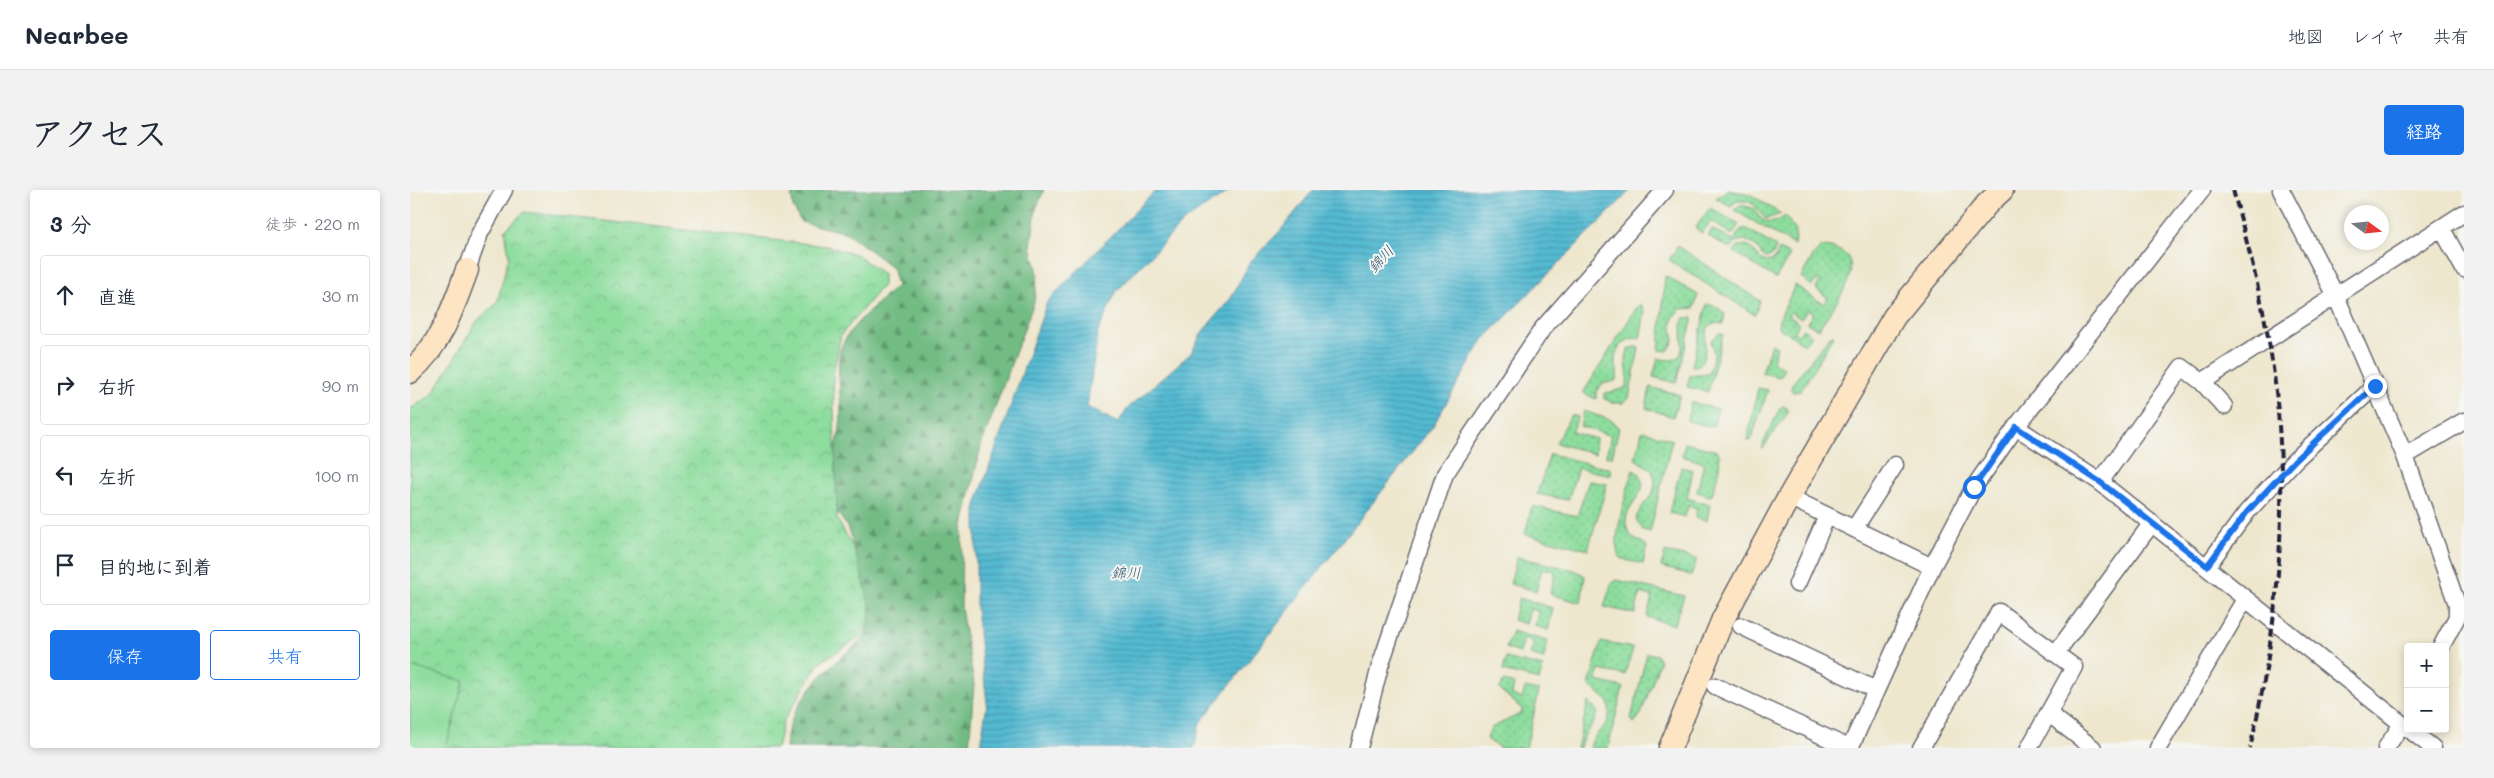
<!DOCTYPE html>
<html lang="ja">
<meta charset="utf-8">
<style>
body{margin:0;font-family:Mali,"Klee One",sans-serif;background:#f2f2f3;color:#1f2937}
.controls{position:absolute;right:15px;bottom:15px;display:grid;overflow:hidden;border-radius:5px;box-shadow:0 2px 8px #0003}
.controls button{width:45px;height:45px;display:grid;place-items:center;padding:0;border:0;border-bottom:1px solid #e0e1e3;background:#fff;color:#1f2937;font:25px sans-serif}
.compass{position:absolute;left:1934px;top:15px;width:45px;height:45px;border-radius:50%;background:#fff;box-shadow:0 2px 8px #0003;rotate:105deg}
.stop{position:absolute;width:15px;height:15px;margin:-11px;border:4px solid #1a73e8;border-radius:50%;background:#fff}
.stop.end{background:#1a73e8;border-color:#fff;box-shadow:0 1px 5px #0008}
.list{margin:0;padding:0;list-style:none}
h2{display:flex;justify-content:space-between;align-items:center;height:65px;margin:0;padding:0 20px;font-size:21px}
h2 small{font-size:16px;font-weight:400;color:#747a83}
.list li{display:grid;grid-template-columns:32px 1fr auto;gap:15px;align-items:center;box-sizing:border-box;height:80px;margin:0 10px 10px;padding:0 10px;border:1px solid #e0e1e3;border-radius:5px}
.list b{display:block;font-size:19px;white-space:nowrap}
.list em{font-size:16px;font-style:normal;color:#747a83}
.actions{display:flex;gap:10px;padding:15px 20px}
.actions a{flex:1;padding:11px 0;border:1px solid #1a73e8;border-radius:5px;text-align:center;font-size:18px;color:#1a73e8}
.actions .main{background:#1a73e8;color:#fff}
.icon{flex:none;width:28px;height:28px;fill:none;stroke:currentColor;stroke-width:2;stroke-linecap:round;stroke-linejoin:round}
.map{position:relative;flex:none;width:2054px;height:558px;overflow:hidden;border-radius:5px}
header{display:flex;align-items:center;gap:30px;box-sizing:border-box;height:70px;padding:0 25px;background:#fff;border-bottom:1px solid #e0e1e3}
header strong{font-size:24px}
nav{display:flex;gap:28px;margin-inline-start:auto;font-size:18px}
.intro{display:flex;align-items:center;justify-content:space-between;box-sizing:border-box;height:120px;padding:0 30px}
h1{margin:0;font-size:35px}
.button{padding:12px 22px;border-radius:5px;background:#1a73e8;color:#fff;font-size:18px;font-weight:700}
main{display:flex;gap:30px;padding:0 30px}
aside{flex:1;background:#fff;border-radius:5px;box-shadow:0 2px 8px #0003}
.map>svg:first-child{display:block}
.grass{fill:url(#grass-dots);stroke:#58806c}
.forest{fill:url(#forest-firs);stroke:#4a6f60}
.park{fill:url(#park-crowns);stroke:#58806c}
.pitch{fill:#8ddd9d;stroke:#58806c}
.water{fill:url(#water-rules);stroke:#3b6e86}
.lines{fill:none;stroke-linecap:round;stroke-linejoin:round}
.street-casing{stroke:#69676e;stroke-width:19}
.secondary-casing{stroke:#69676e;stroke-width:25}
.street{stroke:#fff;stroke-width:16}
.secondary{stroke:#fde5c4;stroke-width:22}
.rail{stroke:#22223b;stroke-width:4;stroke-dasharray:8 4;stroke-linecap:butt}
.route{stroke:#1a73e8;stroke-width:6}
.labels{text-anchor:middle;stroke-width:4;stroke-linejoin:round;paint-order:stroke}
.water-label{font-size:15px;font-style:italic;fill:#345770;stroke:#f6f6f2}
</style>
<header>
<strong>Nearbee</strong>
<nav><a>地図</a><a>レイヤ</a><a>共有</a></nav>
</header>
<div class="intro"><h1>アクセス</h1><a class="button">経路</a></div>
<main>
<aside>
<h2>3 分<small>徒歩 · 220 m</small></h2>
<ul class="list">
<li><svg class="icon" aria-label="ahead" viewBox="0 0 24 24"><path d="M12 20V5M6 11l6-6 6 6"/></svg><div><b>直進</b></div><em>30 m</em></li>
<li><svg class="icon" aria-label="right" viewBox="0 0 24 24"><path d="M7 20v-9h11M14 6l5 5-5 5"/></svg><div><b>右折</b></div><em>90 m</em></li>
<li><svg class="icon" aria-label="left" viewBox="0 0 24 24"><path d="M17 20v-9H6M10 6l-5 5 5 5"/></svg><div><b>左折</b></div><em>100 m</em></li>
<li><svg class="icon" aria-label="arrive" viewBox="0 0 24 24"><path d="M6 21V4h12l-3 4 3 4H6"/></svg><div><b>目的地に到着</b></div></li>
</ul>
<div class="actions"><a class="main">保存</a><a>共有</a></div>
</aside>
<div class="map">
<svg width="2054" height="558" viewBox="0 0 2054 558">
<defs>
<pattern id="grass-dots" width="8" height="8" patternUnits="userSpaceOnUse" patternTransform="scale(1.25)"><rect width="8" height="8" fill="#8ddd9d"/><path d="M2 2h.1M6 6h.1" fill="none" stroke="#79bd88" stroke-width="1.8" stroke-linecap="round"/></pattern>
<pattern id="forest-firs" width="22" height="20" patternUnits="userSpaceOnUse" patternTransform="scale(1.25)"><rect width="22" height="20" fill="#72bc84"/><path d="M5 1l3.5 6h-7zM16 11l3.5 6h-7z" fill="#5d986d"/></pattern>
<pattern id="park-crowns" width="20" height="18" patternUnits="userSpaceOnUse" patternTransform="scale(1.25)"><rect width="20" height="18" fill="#8ddd9d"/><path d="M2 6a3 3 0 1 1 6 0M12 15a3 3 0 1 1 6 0" fill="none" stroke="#79bd88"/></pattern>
<pattern id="water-rules" width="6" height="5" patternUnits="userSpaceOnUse" patternTransform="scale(1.25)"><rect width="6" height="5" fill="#54bad2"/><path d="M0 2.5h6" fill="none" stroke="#4597ac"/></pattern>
</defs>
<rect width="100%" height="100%" fill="#f6f6f2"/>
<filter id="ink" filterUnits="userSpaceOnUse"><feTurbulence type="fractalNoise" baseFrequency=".02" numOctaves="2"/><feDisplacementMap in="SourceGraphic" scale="10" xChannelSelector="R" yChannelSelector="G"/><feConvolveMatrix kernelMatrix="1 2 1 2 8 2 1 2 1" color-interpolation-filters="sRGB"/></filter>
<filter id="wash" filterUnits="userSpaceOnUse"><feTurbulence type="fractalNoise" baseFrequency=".0096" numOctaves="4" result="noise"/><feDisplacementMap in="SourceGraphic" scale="20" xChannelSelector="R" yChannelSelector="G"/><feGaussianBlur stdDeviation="1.12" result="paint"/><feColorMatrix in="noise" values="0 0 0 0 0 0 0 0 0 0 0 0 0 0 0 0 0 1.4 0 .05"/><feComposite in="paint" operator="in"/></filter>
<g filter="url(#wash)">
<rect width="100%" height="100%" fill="#eee7ce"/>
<path class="grass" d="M 1318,0 L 1340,4 L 1371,24 L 1356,29 C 1344,19 1348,10 1327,11 L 1321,16 L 1306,8 Z
M 1330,15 L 1343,18 C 1352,33 1361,37 1375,26 L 1386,41 L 1384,55 L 1324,20 Z
M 1300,18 L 1329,34 L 1322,45 L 1301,31 L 1292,43 L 1285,38 Z
M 1302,39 L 1323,51 L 1331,39 L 1337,39 L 1366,57 L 1363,65 L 1356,68 C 1346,62 1349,54 1334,50 L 1326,52 L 1321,59 L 1298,46 Z
M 1336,55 C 1348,60 1349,78 1365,69 L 1369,59 L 1380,65 L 1366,88 L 1363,87 L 1324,62 L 1328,56 Z
M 1268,56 L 1350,111 L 1345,125 L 1259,70 Z
M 1411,57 C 1471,60 1424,116 1408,139 L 1397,133 L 1403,123 L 1398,120 L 1391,129 L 1381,122 L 1378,125 L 1389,133 L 1384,143 L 1388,145 L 1393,139 L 1402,146 L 1394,154 L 1368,137 L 1369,130 L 1385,95 L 1413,114 L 1418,108 L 1406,99 L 1410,91 L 1407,90 L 1402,96 L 1391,87 L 1403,66 Z
M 1255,86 L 1288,105 L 1284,118 L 1270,119 C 1257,133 1263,135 1264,151 L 1258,161 L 1249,160 Z
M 1231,114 L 1235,122 L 1230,148 C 1218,147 1206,155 1205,168 C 1204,177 1211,182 1205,191 L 1192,194 L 1186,202 L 1186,209 L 1173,203 L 1227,117 Z
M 1297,114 L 1307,117 L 1315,124 L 1313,134 L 1303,133 L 1299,136 C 1291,151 1301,168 1286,177 L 1282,176 Z
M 1274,128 L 1283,128 L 1266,193 L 1243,187 L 1248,168 C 1285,179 1267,141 1274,128 Z
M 1309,143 L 1313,144 L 1298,202 L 1277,197 L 1280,185 L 1294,185 L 1299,183 L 1304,164 L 1301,151 Z
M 1424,145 L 1391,201 L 1383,202 L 1381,199 L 1382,194 L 1420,146 Z
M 1361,154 L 1367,157 L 1363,171 L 1375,179 L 1370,187 L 1352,183 Z
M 1225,157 L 1229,158 L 1219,208 L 1213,213 L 1204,213 L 1194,209 L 1194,204 L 1215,198 C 1222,184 1212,174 1218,160 Z
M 1240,197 L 1270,205 L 1263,227 L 1236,218 Z
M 1348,198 L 1358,200 L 1341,250 L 1337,251 Z
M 1281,212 L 1308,219 L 1303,237 L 1277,231 Z
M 1373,216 L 1377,218 L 1377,224 L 1353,258 L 1351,258 L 1370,218 Z
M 1174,221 L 1201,230 L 1209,238 L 1202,267 L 1196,266 L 1201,246 L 1170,236 Z
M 1161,225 L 1168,227 L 1162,242 L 1186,249 L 1185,264 L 1146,253 Z
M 1235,241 L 1262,250 L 1240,342 L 1233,340 L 1226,329 C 1232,309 1252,306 1242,280 L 1225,269 L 1232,242 Z
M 1275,253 L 1308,261 C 1313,274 1305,292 1302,305 L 1300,306 L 1287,302 L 1294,273 L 1272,266 Z
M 1140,264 L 1201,279 L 1200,285 L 1168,278 L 1158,310 L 1127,304 Z
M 1271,277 L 1283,280 L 1277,308 L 1300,315 L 1297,331 L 1285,328 L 1287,318 L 1278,316 L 1275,327 L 1259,323 Z
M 1223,280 L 1230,284 L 1233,296 C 1229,310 1204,327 1223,348 C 1227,351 1233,352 1237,356 L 1233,374 C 1227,372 1210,371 1208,364 C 1202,349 1218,298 1223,280 Z
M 1179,291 L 1197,294 L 1178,360 L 1115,344 L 1122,316 L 1167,326 Z
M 1255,362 L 1287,369 L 1281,385 L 1251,377 Z
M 1107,367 L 1165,380 L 1175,386 L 1171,413 L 1140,404 L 1145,384 L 1144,381 L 1132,379 L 1126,401 L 1100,394 Z
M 1207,390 L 1274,406 L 1264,435 L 1237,427 L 1242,406 L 1230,403 L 1225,424 L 1194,417 L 1201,394 Z
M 1109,408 L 1143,418 L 1138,440 L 1125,436 L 1128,421 L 1120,419 L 1116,434 L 1103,430 Z
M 1102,441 L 1137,451 L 1134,469 L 1120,465 L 1124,452 L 1114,448 L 1110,463 L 1096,458 Z
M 1191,452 L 1223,458 L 1215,485 L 1189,480 L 1186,491 L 1213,497 L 1198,558 L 1180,558 C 1184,537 1205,539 1198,511 L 1179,495 Z
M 1237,463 L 1247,465 L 1250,471 L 1231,524 L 1224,533 L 1221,529 Z
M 1096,468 L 1133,477 L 1129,490 L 1093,481 Z
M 1094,491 L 1104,494 L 1102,505 L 1112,509 L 1115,498 L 1129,501 L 1116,558 L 1090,558 L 1077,549 L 1081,538 L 1112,523 L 1112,519 L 1089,499 Z
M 1178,512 L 1188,522 C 1184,538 1173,541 1170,558 L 1167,558 Z"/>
<path class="forest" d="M 381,0 L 634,0 L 626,19 L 621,56 L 628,83 L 624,112 L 571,256 L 552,340 L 551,418 L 564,494 L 559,558 L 376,558 C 376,521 407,487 434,465 C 443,457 453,452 457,441 C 461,428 445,359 440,344 C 436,332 426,323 422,311 C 414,292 428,256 430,237 C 433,215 426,180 430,161 C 436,138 470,111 487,96 L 482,77 L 437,43 L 391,32 L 383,17 Z"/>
<path class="park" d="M 114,22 L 417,56 L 447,65 L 473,84 L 473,95 L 431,145 L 423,183 L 427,329 L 443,357 L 449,375 L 460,416 L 459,432 L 453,445 L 409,473 L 373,532 L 367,558 L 0,558 L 0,219 L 22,205 L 67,131 L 87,113 L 99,66 L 95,40 Z"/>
<path class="pitch" d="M 0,476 L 54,491 L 36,558 L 0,558 Z"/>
<path class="water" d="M 746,0 L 821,0 L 773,32 L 706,102 L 688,142 L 677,217 L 708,233 L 718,218 L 781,163 L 793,141 L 821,108 L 840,72 L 870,41 L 903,0 L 1221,0 L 1073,150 L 1023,236 L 790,533 L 784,558 L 570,558 L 577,513 L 566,418 L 566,315 L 637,112 Z"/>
</g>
<g filter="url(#ink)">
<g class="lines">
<g class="street-casing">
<path id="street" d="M 1871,0 L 1925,104 L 1995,266 L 2047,414 L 2047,427 L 2031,457
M 2032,39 L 2054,79
M 57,80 L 70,43 L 94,0
M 1792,192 L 2054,23
M 1606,237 L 1690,292 L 1992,534
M 1995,266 L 2054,231
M 1690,292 L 1772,177 L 1792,192 L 1814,216
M 1379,307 L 1522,377
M 1444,339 L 1485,275
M 1797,376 L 1837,322 L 1885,270 L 1965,196
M 1387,394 L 1417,326
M 1331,436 L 1466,500
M 1646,463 L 1742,333
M 1305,496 L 1439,558
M 1638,523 L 1683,558
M 2000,540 L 2023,558
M 949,558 L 970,476 L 1035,284 L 1133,138 L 1255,0
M 1440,558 L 1522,377 L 1564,297 L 1606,237 L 1792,0
M 1511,558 L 1589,422 L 1664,477 L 1619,558
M 1748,558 L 1835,409
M 1976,558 L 1992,534 L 1998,538"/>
</g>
<g class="secondary-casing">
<path id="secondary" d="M 0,182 C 31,155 43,118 57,80
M 1260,558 L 1313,429 L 1379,307 L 1484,127 L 1577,14 L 1592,0"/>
</g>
<use href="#street" class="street"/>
<use href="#secondary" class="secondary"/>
<path class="rail" d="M 1823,0 C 1842,70 1860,139 1867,211 C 1878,327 1867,445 1840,558"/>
</g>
</g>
<g class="lines" filter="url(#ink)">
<path class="route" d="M 1564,297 L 1606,237 L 1690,292 L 1797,376 L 1837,322 L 1885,270 L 1965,196"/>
</g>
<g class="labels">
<g class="water-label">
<text transform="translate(971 69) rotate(-47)" y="5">錦川</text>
<text x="716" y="388">錦川</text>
</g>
</g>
</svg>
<div class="controls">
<button>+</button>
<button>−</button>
</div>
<svg class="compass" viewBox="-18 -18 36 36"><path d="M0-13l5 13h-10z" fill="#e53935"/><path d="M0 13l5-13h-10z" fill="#747a83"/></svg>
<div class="stop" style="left:1564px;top:297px"></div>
<div class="stop end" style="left:1965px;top:196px"></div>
</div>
</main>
